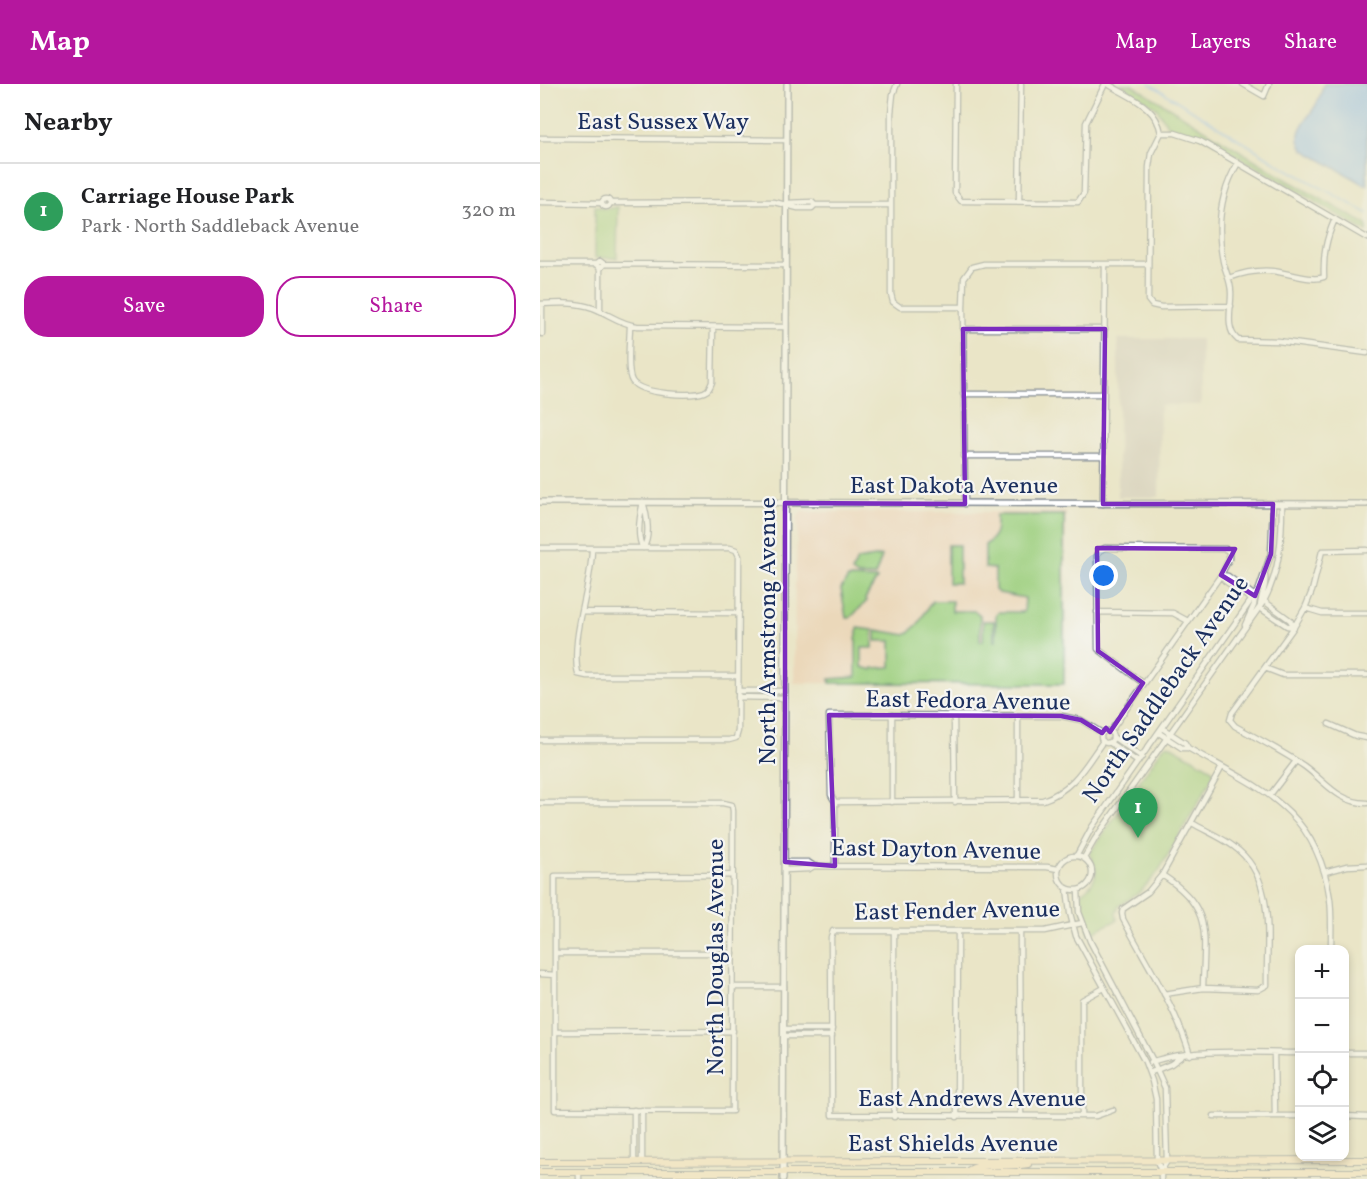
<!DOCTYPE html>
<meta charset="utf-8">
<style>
body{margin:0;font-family:Vollkorn,serif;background:#f6f6f6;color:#202124}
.controls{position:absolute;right:18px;bottom:18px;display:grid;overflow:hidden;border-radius:12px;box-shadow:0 3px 9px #0003}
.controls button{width:54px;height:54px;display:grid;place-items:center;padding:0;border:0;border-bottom:2px solid #e0e0e0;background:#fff;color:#202124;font:30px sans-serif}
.you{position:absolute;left:564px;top:492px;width:21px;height:21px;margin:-15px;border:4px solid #fff;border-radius:50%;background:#1a73e8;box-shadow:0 0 0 9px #1a73e833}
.badge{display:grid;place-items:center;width:39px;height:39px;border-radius:50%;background:#b5179e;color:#fff;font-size:20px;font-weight:700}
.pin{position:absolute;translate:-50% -50px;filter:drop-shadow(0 2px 3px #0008)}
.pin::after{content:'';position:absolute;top:32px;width:21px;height:18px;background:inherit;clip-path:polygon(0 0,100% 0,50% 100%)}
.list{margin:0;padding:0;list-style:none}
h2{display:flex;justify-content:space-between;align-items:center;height:78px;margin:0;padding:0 24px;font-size:26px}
h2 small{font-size:20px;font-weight:400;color:#757577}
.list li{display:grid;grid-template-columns:39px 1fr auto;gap:18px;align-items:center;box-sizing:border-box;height:96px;padding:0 24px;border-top:2px solid #e0e0e0}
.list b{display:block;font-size:22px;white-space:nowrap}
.list p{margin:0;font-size:20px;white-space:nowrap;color:#757577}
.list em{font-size:20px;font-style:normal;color:#757577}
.actions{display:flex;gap:12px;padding:18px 24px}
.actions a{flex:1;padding:14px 0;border:2px solid #b5179e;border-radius:24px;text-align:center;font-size:21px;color:#b5179e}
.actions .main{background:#b5179e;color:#fff}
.icon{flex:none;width:33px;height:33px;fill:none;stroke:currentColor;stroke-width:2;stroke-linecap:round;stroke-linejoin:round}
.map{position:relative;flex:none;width:827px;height:1095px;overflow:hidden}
header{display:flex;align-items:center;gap:36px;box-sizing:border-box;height:84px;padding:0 30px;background:#b5179e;color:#fff}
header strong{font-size:28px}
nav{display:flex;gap:33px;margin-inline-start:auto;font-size:21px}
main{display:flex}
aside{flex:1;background:#fff}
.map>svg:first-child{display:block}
.built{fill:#ebd8ba}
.industrial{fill:#cbc3b8}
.green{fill:#9dcf7e;stroke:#5c7f6e;stroke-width:1.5}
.water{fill:#89baf5;stroke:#5274aa;stroke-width:1.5}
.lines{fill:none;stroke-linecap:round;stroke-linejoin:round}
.stream{stroke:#89baf5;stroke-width:1.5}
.minor-casing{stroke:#828a92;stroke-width:7}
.tertiary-casing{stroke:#828a92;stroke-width:8}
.secondary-casing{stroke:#828a92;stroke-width:8}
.minor{stroke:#fff;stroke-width:4.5}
.tertiary{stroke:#fff;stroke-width:5}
.secondary{stroke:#fbe6c4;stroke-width:6}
.marked{fill:none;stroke:#7b2cbf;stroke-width:4.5;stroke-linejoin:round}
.labels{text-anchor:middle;stroke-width:4.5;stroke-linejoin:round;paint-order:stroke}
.street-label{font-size:24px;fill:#1b2f5e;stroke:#f6f6f2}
</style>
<header>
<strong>Map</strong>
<nav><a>Map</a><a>Layers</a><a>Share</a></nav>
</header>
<main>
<aside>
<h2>Nearby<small></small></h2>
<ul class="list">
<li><span class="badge" style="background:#2e9e5b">1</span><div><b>Carriage House Park</b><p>Park · North Saddleback Avenue</p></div><em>320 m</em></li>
</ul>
<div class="actions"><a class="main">Save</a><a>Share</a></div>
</aside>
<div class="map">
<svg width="827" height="1095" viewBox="0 0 827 1095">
<rect width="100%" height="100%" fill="#f6f6f2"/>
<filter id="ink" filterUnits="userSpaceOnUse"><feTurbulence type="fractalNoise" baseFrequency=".0167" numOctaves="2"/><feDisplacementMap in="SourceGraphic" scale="12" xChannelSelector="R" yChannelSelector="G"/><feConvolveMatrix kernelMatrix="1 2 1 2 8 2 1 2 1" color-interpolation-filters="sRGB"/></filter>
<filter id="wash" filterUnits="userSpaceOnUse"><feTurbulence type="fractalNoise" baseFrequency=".008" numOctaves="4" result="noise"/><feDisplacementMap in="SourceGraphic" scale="24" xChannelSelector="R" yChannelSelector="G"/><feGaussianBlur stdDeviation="1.35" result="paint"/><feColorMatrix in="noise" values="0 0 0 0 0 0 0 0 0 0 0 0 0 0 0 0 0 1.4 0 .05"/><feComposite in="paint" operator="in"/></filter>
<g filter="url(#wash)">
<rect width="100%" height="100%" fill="#eae5c7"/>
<path class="built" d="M 261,428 L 526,428 L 525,600 L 254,599 L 255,500 L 258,433 Z"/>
<path class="industrial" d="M 578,255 L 661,255 L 661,321 L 620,321 L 619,413 L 578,413 Z"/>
<path class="green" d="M 580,0 L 591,0 L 749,97 L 827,141 L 827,148 L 674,58 L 654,49 L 629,44 L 616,23 Z
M 55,122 L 66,125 L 78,123 L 77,174 L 55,174 Z
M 456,431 L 524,431 L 524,600 L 290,599 L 290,595 L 316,593 L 316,555 L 318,544 L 333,546 L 333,564 L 322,564 L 322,583 L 333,586 L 333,584 L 351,583 L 351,557 L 336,557 L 336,546 L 366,551 L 378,540 L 392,517 L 412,517 L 412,527 L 435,527 L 440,531 L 440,557 L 443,557 L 443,537 L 454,537 L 454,557 L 456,557 L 456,531 L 459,528 L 484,528 L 485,514 L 459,509 L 455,506 L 455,485 L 445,484 L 445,461 C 457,454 456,444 456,431 Z
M 408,461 L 419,461 L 419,499 L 408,499 Z
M 342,472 L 335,492 L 318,492 L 312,488 L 317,476 Z
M 308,494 L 337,495 L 325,515 L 327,517 L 310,534 L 306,534 L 301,505 Z
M 628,660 L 672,685 L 674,691 L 618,788 L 600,808 L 579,822 L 576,829 L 577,836 L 549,850 L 540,818 L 541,809 C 550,803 558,795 555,783 C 553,777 550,775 550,769 L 624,662 Z"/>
<path class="water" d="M 784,0 L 827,0 L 827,102 L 764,66 C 749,48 770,34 777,19 C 780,13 782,6 784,0 Z"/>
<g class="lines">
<path class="stream" d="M 610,0 L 740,81 L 827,129"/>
</g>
</g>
<g filter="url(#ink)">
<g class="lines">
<g class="minor-casing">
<path id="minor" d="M 357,0 L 353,10 L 351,29 L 351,210 L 353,218 L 360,223 L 423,223
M 416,0 L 415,109 L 421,117 L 538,118 L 544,109 L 546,39 L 565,0
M 568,0 C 590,14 616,21 621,49
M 703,0 L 724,12 L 729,0
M 621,49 L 611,69 L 609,83 L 608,216 L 612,221 L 621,223 L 691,222
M 621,49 L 635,49 L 660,57 L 827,154
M 0,54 L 247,56
M 698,79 C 680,109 676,142 683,177 C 685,187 691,197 691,208 C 692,223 684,245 698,256 L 738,257 L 827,269
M62 119a4 4 0 1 1 8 0a4 4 0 1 1-8 0Z
M 479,117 L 481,0
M 0,118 L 62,119
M 70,119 L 234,118 L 258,124 L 272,124 L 275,121
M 247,119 L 272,118 L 275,121 L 351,121
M 0,180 L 56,180
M 64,180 L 246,181
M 60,185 L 64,180 L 60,177 L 56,180 L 60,185 L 60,227
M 689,194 C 702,189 716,186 731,187 C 747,188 770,198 784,193 C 783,171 786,155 795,135
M 0,220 C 18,219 36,218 53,224 C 69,230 80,240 97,242 L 246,243
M 2,220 L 2,250
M 90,241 C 90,253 86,288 92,297 C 100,310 150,313 164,308 C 169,306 170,303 172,298 L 173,243
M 423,245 L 565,245
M 423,310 L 564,310
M 423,372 L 563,372
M 103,418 C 107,431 111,453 103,464
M 103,418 C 100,431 96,453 103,464
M 425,420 L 423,223 L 424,194 L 432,183 L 444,180 L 608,180
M 563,420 L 565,180
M 0,464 L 190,464 L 196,466 L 199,472 L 198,647 L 196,654 L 189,656 L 0,656
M 52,464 C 52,503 30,553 38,590 L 47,592 L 198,592
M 827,466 L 782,467 L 772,507 L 765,524 L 754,543 L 692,629 L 690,636 L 695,642 C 718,655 742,667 764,682 C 785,697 798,719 827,719
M 681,491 L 688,492 L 715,512 L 714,521 L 705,541
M 681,491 L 685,497 L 712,516
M 725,492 C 727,503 720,512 720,524 L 747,542 L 754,543
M 724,517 L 750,536 L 754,543
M 765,524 L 782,529 L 827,529
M 43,528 L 199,529
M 557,528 L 633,529 L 648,537
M 725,584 L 743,591 L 827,591
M 198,607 L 245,607
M 198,613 L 245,614
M 352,631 L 352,718
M 414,632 L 415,718
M 789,640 L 816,652 L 827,654
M 622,644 L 645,659 L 648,664 C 719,704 777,724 790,815 C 792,831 791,849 791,866
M561 653a6 6 0 1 1 12 0a6 6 0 1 1-12 0Z
M 570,648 L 681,491 L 689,475 L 689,468 L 686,465 L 565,464 L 559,467 L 557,472 L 558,565 L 603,599
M 619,649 L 642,664 L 648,664
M 573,653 L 602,673
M 569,658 L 598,678
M 730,711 L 756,677
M 478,717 L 478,632
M 295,718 L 503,716 C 533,706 546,681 563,657
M 0,719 L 183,719 L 192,721 L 193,727 L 192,1027 L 15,1026 L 15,792 L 193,791
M 537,771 L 552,743 L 719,505 L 731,470 L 733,420
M518 789a17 17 0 1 1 34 0a17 17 0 1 1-34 0Z
M 544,774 L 555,755 L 724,517 C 740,486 742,455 742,420
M 245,778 L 268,778 L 274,782 L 507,783 L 518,785
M 295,782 L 295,718 L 291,711 L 289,631 L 521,632 L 541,636 L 562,649
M 245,786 L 269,785 L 274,782
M 785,788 L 807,782 L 827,781
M 622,791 C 674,824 664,850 663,904
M 527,804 L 530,829 L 536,852 L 605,978 L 612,997 L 616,1015 L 617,1077 L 621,1087 L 621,1095
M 538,806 L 539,828 L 550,857 L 612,975 L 625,1004 L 627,1077 L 621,1087
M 542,839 L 505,847 L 293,847 L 291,853 L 292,1031 L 542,1032 L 556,1032 L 573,1026
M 480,847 L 481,1032
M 15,869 L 193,869
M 0,890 L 15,891
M 193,903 L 244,903
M 624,910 L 663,904 L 718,906 L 727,901 C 726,854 737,793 693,762 C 681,753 666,747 652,739
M 244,945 L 292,945
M 15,948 L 193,947
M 244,952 L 292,952
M 734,969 L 735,1032
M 804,969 L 827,969
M 650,971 C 636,923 606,879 583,835 L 582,829 L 583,825 L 608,808 L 622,791 L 682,683
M 611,978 C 651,963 716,969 760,969
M 609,989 L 631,980 L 642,972
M 94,1026 L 94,1078
M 102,1026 L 102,1078
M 542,1032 L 542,916 L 564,904
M 674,1032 L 760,1032
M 804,1032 L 827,1033
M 354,1033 L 354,847
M 417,1033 L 418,848
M 39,1088 L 39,1095"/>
</g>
<g class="tertiary-casing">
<path id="tertiary" d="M 0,418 L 827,420
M 243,1095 L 247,0"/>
</g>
<g class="secondary-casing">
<path id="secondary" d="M 0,1078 L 827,1076
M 0,1088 L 827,1088
M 427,1088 C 437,1077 472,1084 488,1080"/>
</g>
<use href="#minor" class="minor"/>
<use href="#tertiary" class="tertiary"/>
<use href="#secondary" class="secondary"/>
</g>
</g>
<path d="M0 0H827V1095H0ZM 423,245 L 565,245 L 563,420 L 733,420 L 731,470 L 715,512 L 681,491 L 695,465 L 557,464 L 558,567 L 603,599 L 570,648 L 566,644 L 562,649 L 541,636 L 521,632 L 289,631 L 295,782 L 245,778 L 245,419 L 425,420 Z" fill="#eae5c7" fill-opacity=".55" fill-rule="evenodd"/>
<path class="marked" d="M 423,245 L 565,245 L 563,420 L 733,420 L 731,470 L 715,512 L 681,491 L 695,465 L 557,464 L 558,567 L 603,599 L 570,648 L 566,644 L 562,649 L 541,636 L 521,632 L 289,631 L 295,782 L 245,778 L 245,419 L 425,420 Z"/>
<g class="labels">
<g class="street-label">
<text x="123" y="45">East Sussex Way</text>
<text x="414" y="409">East Dakota Avenue</text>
<text transform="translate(227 547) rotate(-90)" y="8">North Armstrong Avenue</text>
<text transform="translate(625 605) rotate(-55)" y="8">North Saddleback Avenue</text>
<text transform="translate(428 616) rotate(1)" y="8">East Fedora Avenue</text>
<text transform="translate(396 765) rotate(1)" y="8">East Dayton Avenue</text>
<text transform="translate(417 826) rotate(-1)" y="8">East Fender Avenue</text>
<text transform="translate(175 873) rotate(-90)" y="8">North Douglas Avenue</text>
<text x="432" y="1022">East Andrews Avenue</text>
<text x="413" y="1067">East Shields Avenue</text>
</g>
</g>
</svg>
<div class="controls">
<button>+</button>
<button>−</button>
<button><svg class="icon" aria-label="locate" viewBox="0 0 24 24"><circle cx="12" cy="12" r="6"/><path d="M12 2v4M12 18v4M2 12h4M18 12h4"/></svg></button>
<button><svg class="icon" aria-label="layers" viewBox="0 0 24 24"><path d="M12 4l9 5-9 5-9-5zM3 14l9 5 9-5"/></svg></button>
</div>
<div class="you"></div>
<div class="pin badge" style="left:598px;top:754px;background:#2e9e5b">1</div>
</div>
</main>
